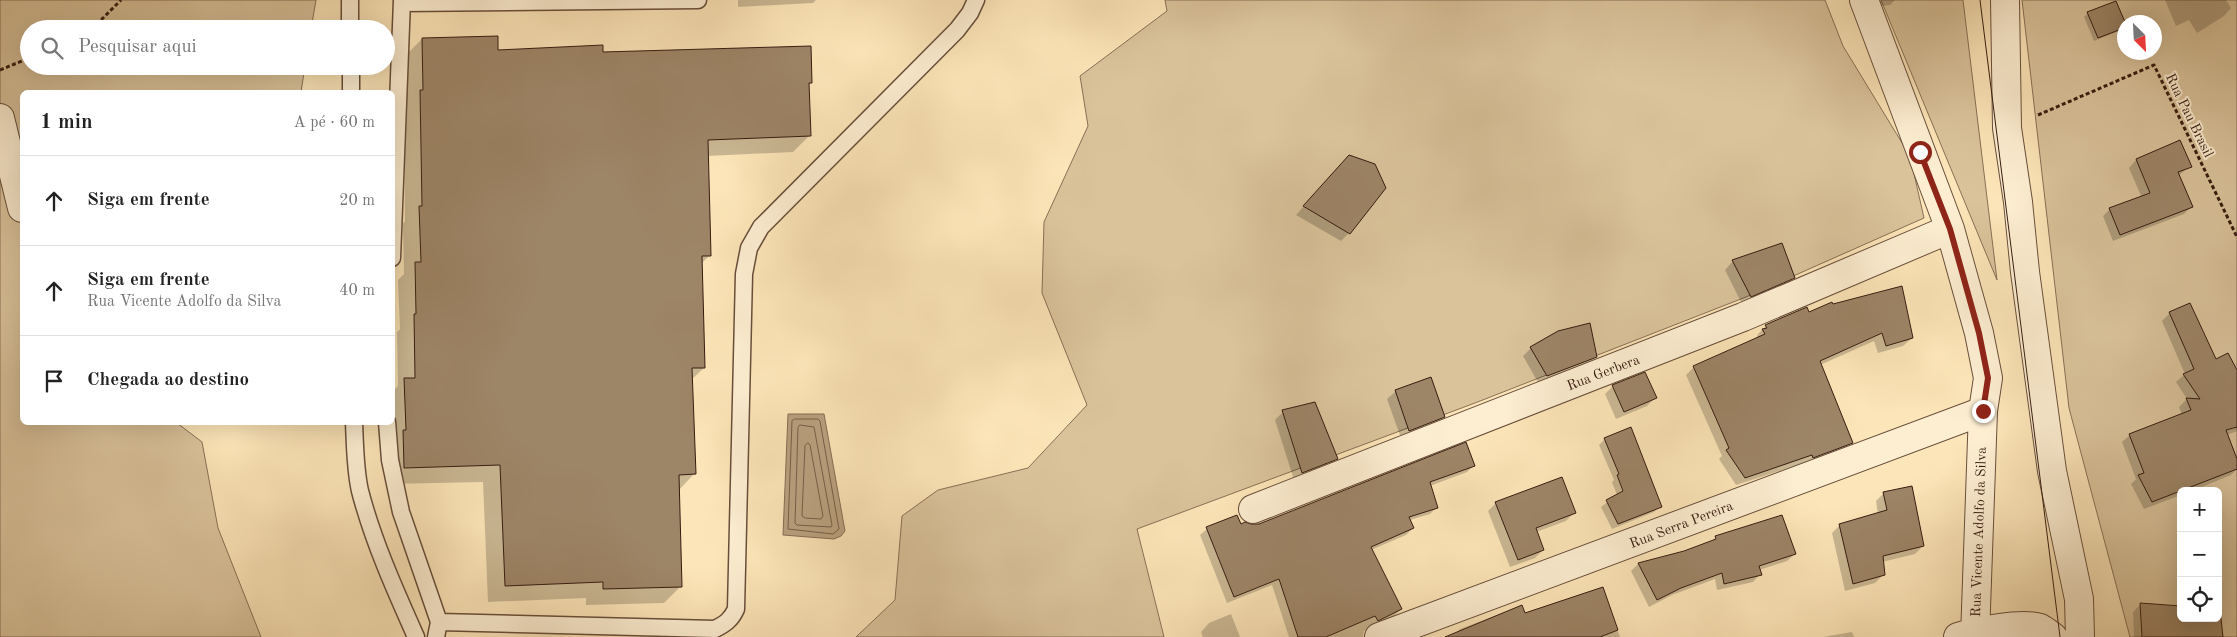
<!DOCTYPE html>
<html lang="pt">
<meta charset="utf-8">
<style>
body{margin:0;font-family:"Old Standard TT",serif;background:#f6f6f6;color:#222}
.controls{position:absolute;right:15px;bottom:15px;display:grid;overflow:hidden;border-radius:8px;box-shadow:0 5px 20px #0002}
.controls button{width:45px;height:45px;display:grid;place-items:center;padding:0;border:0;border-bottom:1px solid #e0e0e0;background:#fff;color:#222;font:25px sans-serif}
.compass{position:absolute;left:2117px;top:15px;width:45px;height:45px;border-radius:50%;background:#fff;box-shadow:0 5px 20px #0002;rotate:156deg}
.stop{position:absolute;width:15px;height:15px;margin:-11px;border:4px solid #8f2418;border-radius:50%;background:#fff}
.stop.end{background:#8f2418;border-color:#fff;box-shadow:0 1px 5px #0008}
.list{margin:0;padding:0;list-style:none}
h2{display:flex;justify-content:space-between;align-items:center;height:65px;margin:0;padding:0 20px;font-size:21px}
h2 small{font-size:16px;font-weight:400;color:#767676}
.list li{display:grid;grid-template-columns:32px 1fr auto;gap:15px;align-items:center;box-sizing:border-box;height:90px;padding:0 20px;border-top:1px solid #e0e0e0}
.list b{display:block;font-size:19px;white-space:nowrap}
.list p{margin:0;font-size:16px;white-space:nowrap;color:#767676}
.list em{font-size:16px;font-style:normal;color:#767676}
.icon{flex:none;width:28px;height:28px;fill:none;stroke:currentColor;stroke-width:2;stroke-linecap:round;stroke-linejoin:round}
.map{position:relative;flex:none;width:2237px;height:637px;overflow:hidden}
.search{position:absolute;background:#fff;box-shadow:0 5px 20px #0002;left:20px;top:20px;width:375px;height:55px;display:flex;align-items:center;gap:12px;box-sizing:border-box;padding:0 18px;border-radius:28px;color:#767676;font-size:19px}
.panel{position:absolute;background:#fff;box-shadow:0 5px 20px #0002;left:20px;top:90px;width:375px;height:335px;border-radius:8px}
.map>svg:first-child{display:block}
.green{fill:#dac39b;stroke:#887056;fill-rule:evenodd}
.water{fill:#b9a17f;stroke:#856c53}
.shadow{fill:#0003}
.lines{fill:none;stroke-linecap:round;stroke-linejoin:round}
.shore{stroke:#785e48;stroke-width:1}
.building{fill:#9d8567;stroke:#361c10}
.lane-casing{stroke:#684e3a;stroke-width:19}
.street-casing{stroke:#684e3a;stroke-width:30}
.path{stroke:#361c10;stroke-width:3;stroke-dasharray:4 2.5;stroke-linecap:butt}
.lane{stroke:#fdeed1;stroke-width:16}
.street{stroke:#fdeed1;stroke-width:28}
.tram{stroke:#361c10;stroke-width:1}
.route{stroke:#8f2418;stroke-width:6}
.labels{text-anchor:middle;stroke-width:4;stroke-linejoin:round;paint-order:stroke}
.street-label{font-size:14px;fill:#361c10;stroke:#fdeed1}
</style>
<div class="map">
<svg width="2237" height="637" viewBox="0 0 2237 637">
<rect width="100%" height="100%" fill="#fce5b8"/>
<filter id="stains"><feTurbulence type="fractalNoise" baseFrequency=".004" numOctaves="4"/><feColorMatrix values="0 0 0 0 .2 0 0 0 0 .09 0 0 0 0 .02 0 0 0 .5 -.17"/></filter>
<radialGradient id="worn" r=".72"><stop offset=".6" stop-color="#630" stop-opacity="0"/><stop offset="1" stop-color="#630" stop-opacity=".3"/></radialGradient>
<path class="green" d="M 0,0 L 316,0 L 311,29 L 29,29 L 29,66 L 305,66 L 301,92 L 22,92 L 22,422 L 177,423 L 202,442 L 218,528 L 261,637 L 0,637 Z
M 1165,0 L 1825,0 L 1843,46 L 1910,156 L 1924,218 L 1746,297 L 1475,403 L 1137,529 L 1164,637 L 856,637 L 895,600 L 902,516 L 938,490 L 1028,468 L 1087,405 L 1042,293 L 1044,222 L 1088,126 L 1080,76 L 1167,11 Z
M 1881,0 L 1963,0 L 1997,280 Z
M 2022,0 L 2237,0 L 2237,637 L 2130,637 L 2069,408 ZM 2124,22 L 2154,22 L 2154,52 L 2124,52 ZM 2181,491 L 2218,491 L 2218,618 L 2181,618 Z"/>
<path class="water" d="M 788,414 L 824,414 L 845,531 L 841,536 L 834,539 L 783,535 Z"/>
<path class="shadow" d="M 738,0 L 816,0 L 813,3 L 738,7 Z
M 1868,0 L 1895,0 L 1890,5 L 1872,7 Z
M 2165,0 L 2226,0 L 2231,8 L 2224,16 L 2197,33 L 2189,20 L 2176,26 Z
M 2088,13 L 2124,25 L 2124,27 L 2121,30 L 2094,41 L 2084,17 Z
M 422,39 L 497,51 L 602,53 L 811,83 L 808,86 L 810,135 L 793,152 L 707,156 L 710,255 L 701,264 L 704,368 L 691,380 L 694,474 L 678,491 L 681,586 L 664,603 L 586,605 L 586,598 L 488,602 L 483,482 L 388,484 L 392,422 L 392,392 L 398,386 L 397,332 L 400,329 L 398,280 L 404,274 L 403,224 L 405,221 L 404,108 L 406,106 L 405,56 Z
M 2180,141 L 2190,166 L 2178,176 L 2192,206 L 2184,214 L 2113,241 L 2103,216 L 2110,209 L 2142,198 L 2129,168 L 2136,160 Z
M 1341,164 L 1349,233 L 1341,241 L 1296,215 Z
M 1781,244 L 1794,277 L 1786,286 L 1742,304 L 1725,270 L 1733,261 Z
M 2170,313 L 2215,360 L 2237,373 L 2237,431 L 2227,435 L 2237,463 L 2237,469 L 2231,475 L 2192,491 L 2181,491 L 2181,495 L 2144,509 L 2131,484 L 2136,479 L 2122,442 L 2130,435 L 2182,415 L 2179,407 L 2187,399 L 2176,382 L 2185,374 L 2162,321 Z
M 1808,314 L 1912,338 L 1903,346 L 1878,353 L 1874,341 L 1820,365 L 1851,443 L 1843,451 L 1805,465 L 1804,463 L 1736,485 L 1719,459 L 1722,456 L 1686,375 L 1694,367 L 1756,340 L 1758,334 L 1766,326 Z
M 1531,348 L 1596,357 L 1588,365 L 1539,384 L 1523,356 Z
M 1613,386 L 1655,398 L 1647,406 L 1616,419 L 1605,394 Z
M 1396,391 L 1443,417 L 1435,425 L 1401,438 L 1387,399 Z
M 1283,412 L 1337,458 L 1329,467 L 1294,480 L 1275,420 Z
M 1605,439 L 1660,506 L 1654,512 L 1612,529 L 1601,507 L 1617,495 L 1612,482 L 1614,480 L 1599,445 Z
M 1474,465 L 1467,472 L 1430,486 L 1437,507 L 1430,514 L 1410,520 L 1413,528 L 1406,535 L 1371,550 L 1401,609 L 1391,619 L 1364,631 L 1363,637 L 1289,637 L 1272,585 L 1227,603 L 1200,535 L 1207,529 L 1259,525 Z
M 1884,493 L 1923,546 L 1915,554 L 1882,562 L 1884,574 L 1875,583 L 1845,591 L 1832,533 L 1840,525 L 1878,514 L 1876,501 Z
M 1496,503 L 1574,513 L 1566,521 L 1536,532 L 1543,550 L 1535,558 L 1510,567 L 1488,511 Z
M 1716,537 L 1795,554 L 1787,561 L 1759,570 L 1760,574 L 1753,582 L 1717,590 L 1715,579 L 1672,595 L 1649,607 L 1631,571 L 1638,564 L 1684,552 L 1712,542 Z
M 1602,589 L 1620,637 L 1452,637 L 1460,629 L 1521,606 L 1525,614 Z
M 2141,604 L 2181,618 L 2222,637 L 2134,637 L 2133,612 Z
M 1231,614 L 1240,637 L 1203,637 L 1201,632 L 1209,623 Z
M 1852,632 L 1854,637 L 1823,637 Z"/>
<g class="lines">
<path class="shore" d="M 795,419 L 818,419 L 820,421 L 839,529 L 833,534 L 788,529 L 792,421 Z
M 800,425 L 814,427 L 832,525 L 831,527 L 797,525 L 795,523 L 798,428 Z
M 808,443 L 810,445 L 823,516 L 821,519 L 805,518 L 802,516 L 805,446 Z"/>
</g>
<path class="building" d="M 2116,1 L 2125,22 L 2124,28 L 2098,38 L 2087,12 Z
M 498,36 L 498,50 L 603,45 L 603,52 L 811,46 L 812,83 L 809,83 L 811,136 L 708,140 L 711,256 L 702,256 L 705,368 L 692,368 L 696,474 L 679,475 L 682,587 L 603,589 L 603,582 L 505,586 L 500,465 L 404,468 L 403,430 L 406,430 L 404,378 L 415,378 L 414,314 L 416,314 L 415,262 L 421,262 L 419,206 L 422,206 L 420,90 L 423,90 L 422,38 Z
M 2180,140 L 2192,167 L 2178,172 L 2193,207 L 2120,235 L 2109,208 L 2150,193 L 2136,159 Z
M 1349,155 L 1375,164 L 1386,188 L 1350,234 L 1303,206 Z
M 1782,243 L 1795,278 L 1751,297 L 1732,260 Z
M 1902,286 L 1913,338 L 1886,346 L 1882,333 L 1820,361 L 1853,443 L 1813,458 L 1812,455 L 1745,478 L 1726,450 L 1729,448 L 1693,366 L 1765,334 L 1762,329 L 1767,328 L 1765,325 L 1807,307 L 1809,312 L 1832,302 L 1833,304 Z
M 2190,303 L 2216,359 L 2228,353 L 2237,370 L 2237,427 L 2226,430 L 2237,459 L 2237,469 L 2152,502 L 2138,475 L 2144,473 L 2129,434 L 2191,410 L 2186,398 L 2200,399 L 2183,374 L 2194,369 L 2169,312 Z
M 1590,323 L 1597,357 L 1547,376 L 1530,347 L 1558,331 Z
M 1645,372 L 1657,398 L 1624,412 L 1612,385 Z
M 1431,377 L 1445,417 L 1409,431 L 1395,390 Z
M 1315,402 L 1338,459 L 1302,473 L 1282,410 Z
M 1631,427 L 1662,507 L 1618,524 L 1606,500 L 1623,491 L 1617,475 L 1619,474 L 1604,438 Z
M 1466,442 L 1475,466 L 1430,482 L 1438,508 L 1409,517 L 1414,528 L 1371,547 L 1402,609 L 1378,621 L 1375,616 L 1326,637 L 1298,637 L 1279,579 L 1234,597 L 1206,527 L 1237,515 L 1241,524 L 1245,522 L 1251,524 L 1259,524 Z
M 1562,477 L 1576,513 L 1536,528 L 1544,550 L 1518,560 L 1495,502 Z
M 1912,486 L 1924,546 L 1883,556 L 1885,575 L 1853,584 L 1839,524 L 1887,510 L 1883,492 Z
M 1782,515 L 1796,554 L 1759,566 L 1762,575 L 1724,584 L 1722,573 L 1681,588 L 1657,600 L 1638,563 L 1684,551 L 1716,539 L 1715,536 Z
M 1603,587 L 1618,630 L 1600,637 L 1445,637 L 1522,605 L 1525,613 Z
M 2140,603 L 2181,606 L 2181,618 L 2218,618 L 2218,609 L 2220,609 L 2223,637 L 2142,637 Z"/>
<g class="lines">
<g class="lane-casing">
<path id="lane" d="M 350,0 L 350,29
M 402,3 L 698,0
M 351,66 L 351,92
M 392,258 L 402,0
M 354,422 C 355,445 355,469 360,491 C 373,541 395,590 416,637
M 387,422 L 390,460 L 401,512 L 439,622 L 436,637
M 439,622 L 715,629 C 725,624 731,620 736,609 L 744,274 L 749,248 L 761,227 L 957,30 L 970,13 L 976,0"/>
</g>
<g class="street-casing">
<path id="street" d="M 1864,0 L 1950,229 L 1979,333 L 1988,378 L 1983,411 L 1975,637
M 2005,0 L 2007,128 L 2018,202 L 2025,272 L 2052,471 L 2079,599 L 2080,637
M 0,118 L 22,208
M 1253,509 L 1743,317 L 1950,229
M 1379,637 L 1983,411
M 1958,637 C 1975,631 2023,622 2040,628 C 2044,630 2049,634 2053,637"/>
</g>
<path class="path" d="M 92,29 L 121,0
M 0,70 L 29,58
M 2038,115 L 2154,65 L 2237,237"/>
<use href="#lane" class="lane"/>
<use href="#street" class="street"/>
<path class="tram" d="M 1980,0 L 2060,637"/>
</g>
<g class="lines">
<path class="route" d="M 1920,152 L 1950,229 L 1979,333 L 1988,378 L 1983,411"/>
</g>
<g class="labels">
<g class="street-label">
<text transform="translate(2190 115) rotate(64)" y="5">Rua Pau Brasil</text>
<text transform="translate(1603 372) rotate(-21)" y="5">Rua Gerbera</text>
<text transform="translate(1681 524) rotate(-21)" y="5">Rua Serra Pereira</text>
<text transform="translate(1978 532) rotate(-88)" y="5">Rua Vicente Adolfo da Silva</text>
</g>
</g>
<rect width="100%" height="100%" filter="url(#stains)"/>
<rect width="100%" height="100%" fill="url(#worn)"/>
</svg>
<div class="controls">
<button>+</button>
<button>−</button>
<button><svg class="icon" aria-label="locate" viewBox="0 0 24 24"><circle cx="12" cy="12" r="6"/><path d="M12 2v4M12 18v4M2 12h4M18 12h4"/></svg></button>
</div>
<svg class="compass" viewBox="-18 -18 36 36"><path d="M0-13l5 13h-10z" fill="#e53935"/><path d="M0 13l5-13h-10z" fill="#767676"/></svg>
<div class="stop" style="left:1920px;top:152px"></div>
<div class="stop end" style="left:1983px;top:411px"></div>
<div class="search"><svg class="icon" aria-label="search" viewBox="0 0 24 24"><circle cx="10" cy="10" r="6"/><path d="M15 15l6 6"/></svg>Pesquisar aqui</div>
<section class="panel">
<h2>1 min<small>A pé · 60 m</small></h2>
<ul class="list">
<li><svg class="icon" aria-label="ahead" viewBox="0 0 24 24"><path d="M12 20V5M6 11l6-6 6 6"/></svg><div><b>Siga em frente</b></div><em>20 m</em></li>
<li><svg class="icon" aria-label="ahead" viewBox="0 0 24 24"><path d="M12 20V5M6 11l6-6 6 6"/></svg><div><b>Siga em frente</b><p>Rua Vicente Adolfo da Silva</p></div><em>40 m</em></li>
<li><svg class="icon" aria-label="arrive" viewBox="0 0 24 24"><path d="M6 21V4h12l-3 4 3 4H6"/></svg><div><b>Chegada ao destino</b></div></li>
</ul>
</section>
</div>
